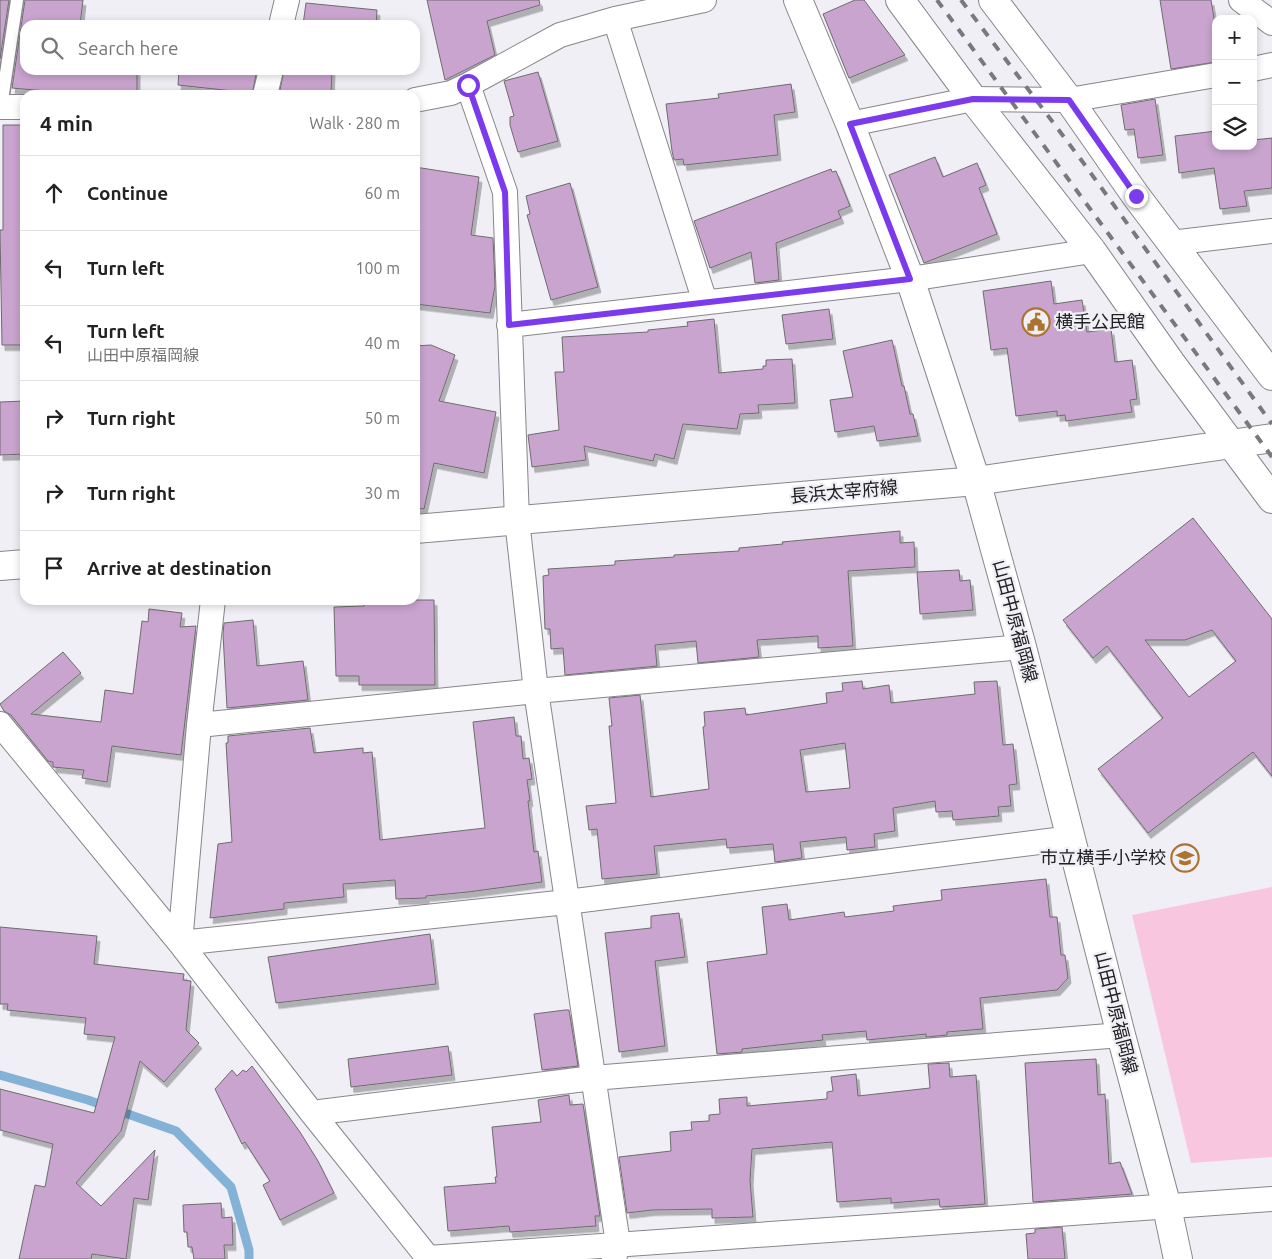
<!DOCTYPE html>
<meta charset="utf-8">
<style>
body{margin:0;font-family:Ubuntu,"Noto Sans JP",sans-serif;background:#f6f6f6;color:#222}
.controls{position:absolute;right:15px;top:15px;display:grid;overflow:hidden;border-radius:10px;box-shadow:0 2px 8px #0003}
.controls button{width:45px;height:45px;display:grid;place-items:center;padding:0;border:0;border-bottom:1px solid #e0e0e0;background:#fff;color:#222;font:25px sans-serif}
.stop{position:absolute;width:15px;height:15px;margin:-11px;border:4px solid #7c3aed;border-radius:50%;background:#fff}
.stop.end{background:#7c3aed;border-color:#fff;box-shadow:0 1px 5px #0008}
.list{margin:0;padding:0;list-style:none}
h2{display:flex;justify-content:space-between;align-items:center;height:65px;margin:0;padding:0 20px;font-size:21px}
h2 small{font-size:16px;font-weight:400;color:#767676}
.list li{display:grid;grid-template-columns:32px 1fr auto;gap:15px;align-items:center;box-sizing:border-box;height:75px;padding:0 20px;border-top:1px solid #e0e0e0}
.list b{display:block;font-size:19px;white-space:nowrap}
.list p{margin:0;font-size:16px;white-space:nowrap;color:#767676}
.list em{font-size:16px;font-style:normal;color:#767676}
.icon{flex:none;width:28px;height:28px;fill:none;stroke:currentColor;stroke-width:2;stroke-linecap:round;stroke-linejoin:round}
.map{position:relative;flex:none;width:1272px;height:1259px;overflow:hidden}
.search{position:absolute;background:#fff;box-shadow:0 2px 8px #0003;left:20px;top:20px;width:400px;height:55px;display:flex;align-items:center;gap:12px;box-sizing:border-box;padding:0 18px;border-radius:15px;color:#767676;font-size:19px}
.panel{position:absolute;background:#fff;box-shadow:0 2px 8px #0003;left:20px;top:90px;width:400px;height:515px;border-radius:15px}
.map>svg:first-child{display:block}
.grass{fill:#f8c7df}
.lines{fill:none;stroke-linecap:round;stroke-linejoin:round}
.stream{stroke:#83b2d6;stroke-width:9}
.building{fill:#c9a4cf;stroke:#6f6b6f;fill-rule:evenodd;filter:url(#shadow)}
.lane-casing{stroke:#87868b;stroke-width:15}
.street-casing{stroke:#87868b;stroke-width:26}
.secondary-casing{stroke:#87868b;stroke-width:30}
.lane{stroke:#fff;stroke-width:12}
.street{stroke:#fff;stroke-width:24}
.secondary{stroke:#fff;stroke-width:28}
.rail{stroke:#79787c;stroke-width:4;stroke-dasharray:9 9;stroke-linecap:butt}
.route{stroke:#7c3aed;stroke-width:6}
.labels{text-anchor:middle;stroke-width:4.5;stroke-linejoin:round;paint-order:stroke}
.poi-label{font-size:18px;fill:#212022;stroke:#f0eff5;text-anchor:start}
.street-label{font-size:18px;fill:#212022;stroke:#f0eff5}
</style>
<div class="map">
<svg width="1272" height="1259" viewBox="0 0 1272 1259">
<defs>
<filter id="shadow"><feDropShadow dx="3" dy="5.5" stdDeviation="0" flood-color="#0004"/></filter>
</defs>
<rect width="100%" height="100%" fill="#f0eff5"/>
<path class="grass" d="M 1272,887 L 1272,1157 L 1191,1163 L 1132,915 Z"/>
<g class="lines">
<path class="stream" d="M 0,1075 L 88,1100 L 176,1131 L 231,1187 L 249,1250 L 249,1259"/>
</g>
<path class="building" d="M 0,0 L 9,0 L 0,59 Z
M 25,0 L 83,0 L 80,25 L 25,25 L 25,70 L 137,70 L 137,94 L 69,91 L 69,93 L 12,88 Z
M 427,0 L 539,0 L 540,5 L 487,21 L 495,55 L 445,80 Z
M 855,0 L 864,0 L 905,55 L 849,78 L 823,14 Z
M 1160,0 L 1211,0 L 1216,30 L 1216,62 L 1171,69 Z
M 306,3 L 377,10 L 376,25 L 303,25 Z
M 179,70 L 257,70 L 252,95 L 251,93 L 178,85 Z
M 284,70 L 332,70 L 331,95 L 279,95 Z
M 538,72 L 558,141 L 518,152 L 510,125 L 510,117 L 514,116 L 504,81 Z
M 791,84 L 795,112 L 774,115 L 778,155 L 684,165 L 683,159 L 674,160 L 672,151 L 666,104 L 719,98 L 718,94 Z
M 1155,99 L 1163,155 L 1138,158 L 1134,129 L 1125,130 L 1121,105 Z
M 3,125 L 25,125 L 25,345 L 2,345 L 0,230 L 3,230 Z
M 1216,131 L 1216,146 L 1253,146 L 1253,140 L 1272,138 L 1272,188 L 1244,191 L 1247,206 L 1220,209 L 1214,168 L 1179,173 L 1175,136 Z
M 935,157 L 943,177 L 977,163 L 986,185 L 979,188 L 997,234 L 924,263 L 889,175 Z
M 415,167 L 479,177 L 471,235 L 493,238 L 495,286 L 490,313 L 415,304 Z
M 831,169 L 832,172 L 836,171 L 850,206 L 838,211 L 841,218 L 776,243 L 779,280 L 755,283 L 751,252 L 710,268 L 694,221 Z
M 570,183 L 598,287 L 551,300 L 527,215 L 530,214 L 526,196 Z
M 1051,281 L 1054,304 L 1082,300 L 1087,332 L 1111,329 L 1115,362 L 1132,360 L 1137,399 L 1130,400 L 1132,412 L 1066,421 L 1065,415 L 1057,416 L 1057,411 L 1016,416 L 1007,348 L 991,350 L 983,291 Z
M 829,309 L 833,339 L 786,344 L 782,315 Z
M 714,319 L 719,373 L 763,369 L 763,366 L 766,366 L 766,360 L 792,359 L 795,403 L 758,405 L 759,413 L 740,414 L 737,429 L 683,424 L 674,459 L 655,454 L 653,461 L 584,446 L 586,460 L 532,467 L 528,435 L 559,430 L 555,372 L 564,372 L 562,337 L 648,332 L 648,330 L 688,326 L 687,322 Z
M 892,340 L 902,386 L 904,386 L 910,414 L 913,414 L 918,436 L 877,441 L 874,426 L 835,432 L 830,400 L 853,397 L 843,351 Z
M 431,345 L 455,355 L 439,401 L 496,412 L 484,473 L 434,463 L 424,509 L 415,508 L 415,346 Z
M 25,401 L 25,454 L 0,455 L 0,402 Z
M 1193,518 L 1272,619 L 1272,776 L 1253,752 L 1148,833 L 1098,769 L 1163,718 L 1107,646 L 1093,658 L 1063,620 ZM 1212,630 L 1236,661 L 1189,697 L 1145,640 L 1185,640 Z
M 900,531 L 900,543 L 914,542 L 915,567 L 848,571 L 853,646 L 818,648 L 818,636 L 757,640 L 759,657 L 698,663 L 696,641 L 655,645 L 657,666 L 565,675 L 563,648 L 551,649 L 550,629 L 545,629 L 544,604 L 543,576 L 549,575 L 548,569 L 615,565 L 615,561 L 674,557 L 674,555 L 739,551 L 739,548 L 783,544 L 782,542 Z
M 959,570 L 960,581 L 970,580 L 973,610 L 920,614 L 917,572 Z
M 364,600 L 434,600 L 435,685 L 359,685 L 359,676 L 336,676 L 334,607 L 364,606 Z
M 149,609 L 182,613 L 180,627 L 196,626 L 181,755 L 112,746 L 107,782 L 82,778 L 84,770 L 53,767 L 53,762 L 48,761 L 11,715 L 4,711 L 0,704 L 63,652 L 81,673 L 31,714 L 101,722 L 105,690 L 133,694 L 142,621 L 148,622 Z
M 253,620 L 257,666 L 303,661 L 308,700 L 227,708 L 223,634 L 224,623 Z
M 862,681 L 863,689 L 889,685 L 891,703 L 975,694 L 974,682 L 997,681 L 1003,745 L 1013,744 L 1017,784 L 1009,785 L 1011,806 L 998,807 L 999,816 L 953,820 L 952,811 L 936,812 L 935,801 L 893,808 L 895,831 L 874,834 L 875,847 L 847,850 L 846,837 L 800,842 L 802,858 L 775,862 L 773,844 L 727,848 L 726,839 L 654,846 L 657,874 L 602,879 L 597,829 L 589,830 L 586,806 L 616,803 L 609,726 L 612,726 L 609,698 L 640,695 L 651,797 L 709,789 L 703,727 L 705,726 L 704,712 L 745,708 L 746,715 L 827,703 L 826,693 L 843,691 L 842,683 ZM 845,743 L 850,788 L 806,792 L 800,750 Z
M 514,717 L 516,736 L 521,736 L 523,759 L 529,758 L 532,779 L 527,780 L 530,801 L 528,801 L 534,852 L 538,851 L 542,882 L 468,892 L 426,896 L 426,898 L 396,899 L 395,880 L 343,884 L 344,897 L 284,903 L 284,909 L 210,918 L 218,844 L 232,842 L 226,743 L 228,743 L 228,736 L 310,728 L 314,753 L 363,748 L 363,753 L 372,752 L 380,840 L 485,828 L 473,722 Z
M 1046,879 L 1050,917 L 1057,917 L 1061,955 L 1065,955 L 1068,978 L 1057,990 L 980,998 L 983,1029 L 947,1032 L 947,1035 L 926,1037 L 926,1034 L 867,1040 L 866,1031 L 822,1035 L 823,1040 L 742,1049 L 742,1052 L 717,1054 L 707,962 L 767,954 L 762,907 L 787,904 L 789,920 L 844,912 L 845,917 L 894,911 L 893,906 L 942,900 L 941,890 Z
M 679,913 L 685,957 L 655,961 L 665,1046 L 619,1052 L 605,933 L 651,928 L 651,916 Z
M 0,927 L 97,936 L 94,964 L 184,974 L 183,980 L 191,981 L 186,1030 L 199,1043 L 164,1082 L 140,1061 L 121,1131 L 76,1183 L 101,1206 L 155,1150 L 148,1200 L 134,1198 L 126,1259 L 92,1254 L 91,1259 L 19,1259 L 35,1185 L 45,1187 L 53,1144 L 0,1130 L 0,1089 L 94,1113 L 115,1037 L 84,1034 L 86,1018 L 7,1010 L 8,1004 L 0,1004 Z
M 430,934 L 436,984 L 276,1003 L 268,957 Z
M 565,1010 L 569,1010 L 578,1066 L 542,1070 L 534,1014 Z
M 448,1046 L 452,1075 L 351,1087 L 348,1059 Z
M 1096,1059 L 1098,1095 L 1105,1094 L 1109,1164 L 1120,1162 L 1132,1194 L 1033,1202 L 1025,1063 Z
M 949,1063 L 950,1077 L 976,1075 L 985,1204 L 940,1207 L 939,1199 L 891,1203 L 891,1198 L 837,1202 L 832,1142 L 752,1149 L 750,1180 L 753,1217 L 712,1218 L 712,1209 L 652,1210 L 627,1213 L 619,1157 L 671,1151 L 670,1132 L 692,1130 L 691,1122 L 709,1121 L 709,1115 L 720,1114 L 719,1099 L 747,1097 L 747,1106 L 827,1099 L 827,1092 L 833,1091 L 831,1077 L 856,1074 L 858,1096 L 930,1088 L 928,1064 Z
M 252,1066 L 300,1132 L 318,1161 L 334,1193 L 280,1220 L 263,1185 L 270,1181 L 245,1142 L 242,1144 L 215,1089 L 232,1070 L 237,1076 L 243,1070 L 246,1072 Z
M 569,1095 L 570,1105 L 583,1104 L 600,1216 L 595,1216 L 596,1226 L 510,1232 L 509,1226 L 448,1231 L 444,1187 L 496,1183 L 495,1177 L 497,1177 L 492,1127 L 541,1122 L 538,1100 Z
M 221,1203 L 222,1218 L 232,1217 L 233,1245 L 224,1245 L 225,1259 L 194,1259 L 192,1247 L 188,1247 L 187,1232 L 184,1232 L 183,1205 Z
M 1062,1227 L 1065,1259 L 1028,1259 L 1026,1234 L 1035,1233 L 1035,1229 Z"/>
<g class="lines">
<g class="lane-casing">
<path id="lane" d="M 1,107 L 17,0"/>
</g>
<g class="street-casing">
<path id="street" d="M 1241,0 L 1272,23
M 615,19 L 705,302
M 281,25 L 287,0
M 1253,69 L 1272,65
M 468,85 L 505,192 L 517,520 L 536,691 L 618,1244 L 614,1259
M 265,95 L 271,70
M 415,100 L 451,93 L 468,85 L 560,35 L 615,19 L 704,0
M 0,107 L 25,107
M 850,124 L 973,99 L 1069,100 L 1216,75
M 1171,243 L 1272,231
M 509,325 L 910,279 L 1092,251
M 213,600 L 199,725 L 180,943 L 567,902 L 1071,838
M 0,724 L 180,943 L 312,1113 L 429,1259
M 199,725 L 536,691 L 1022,647
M 312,1113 L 593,1078 L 1121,1035
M 428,1258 L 1272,1199"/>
</g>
<g class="secondary-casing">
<path id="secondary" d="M 798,0 L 850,124 L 910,279 L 976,481 L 1022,647 L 1121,1035 L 1167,1207 L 1178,1259
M 900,0 L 973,99 L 1092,251 L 1171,363 L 1272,499
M 993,0 L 1069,100 L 1136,196 L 1272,376
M 415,529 L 976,481 L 1272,438
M 0,566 L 25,564"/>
</g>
<use href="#lane" class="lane"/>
<use href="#street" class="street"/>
<use href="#secondary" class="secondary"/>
<path class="rail" d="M 937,0 L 1272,457
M 961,0 L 1082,161 L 1272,424"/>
</g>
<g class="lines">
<path class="route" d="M 468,85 L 505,192 L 509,325 L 910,279 L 850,124 L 973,99 L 1069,100 L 1136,196"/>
</g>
<defs>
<g id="civic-ring" transform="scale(1.4375)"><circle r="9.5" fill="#f0eff5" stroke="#ab7230" stroke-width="1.5"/><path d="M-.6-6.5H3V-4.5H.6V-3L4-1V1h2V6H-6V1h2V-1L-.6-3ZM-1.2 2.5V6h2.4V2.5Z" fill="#ab7230"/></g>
<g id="school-ring" transform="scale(1.4375)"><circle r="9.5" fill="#f0eff5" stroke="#ab7230" stroke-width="1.5"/><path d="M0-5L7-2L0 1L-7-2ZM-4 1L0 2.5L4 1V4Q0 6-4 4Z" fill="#ab7230"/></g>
</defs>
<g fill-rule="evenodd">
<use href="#civic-ring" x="1036" y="322"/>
<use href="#school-ring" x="1185" y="858"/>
</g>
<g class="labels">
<g class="poi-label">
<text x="1055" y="328">横手公民館</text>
<text x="1166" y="864" text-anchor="end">市立横手小学校</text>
</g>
<g class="street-label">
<text transform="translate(844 492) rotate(-5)" y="6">長浜太宰府線</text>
<text transform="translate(1015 621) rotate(75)" y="6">山田中原福岡線</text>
<text transform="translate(1116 1013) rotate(76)" y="6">山田中原福岡線</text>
</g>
</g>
</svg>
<div class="controls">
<button>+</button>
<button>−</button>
<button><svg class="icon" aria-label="layers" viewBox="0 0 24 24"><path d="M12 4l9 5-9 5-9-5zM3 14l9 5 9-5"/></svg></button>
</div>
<div class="stop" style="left:468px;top:85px"></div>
<div class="stop end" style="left:1136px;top:196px"></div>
<div class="search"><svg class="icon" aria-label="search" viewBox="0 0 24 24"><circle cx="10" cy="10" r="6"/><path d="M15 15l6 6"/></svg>Search here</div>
<section class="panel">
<h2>4 min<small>Walk · 280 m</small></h2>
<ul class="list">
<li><svg class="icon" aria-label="ahead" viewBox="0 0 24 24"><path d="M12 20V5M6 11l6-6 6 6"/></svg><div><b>Continue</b></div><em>60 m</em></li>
<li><svg class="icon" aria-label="left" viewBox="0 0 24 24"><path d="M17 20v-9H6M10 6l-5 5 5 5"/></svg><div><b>Turn left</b></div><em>100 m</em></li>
<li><svg class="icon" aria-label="left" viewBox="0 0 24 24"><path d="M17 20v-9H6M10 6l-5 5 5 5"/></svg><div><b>Turn left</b><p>山田中原福岡線</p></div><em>40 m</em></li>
<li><svg class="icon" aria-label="right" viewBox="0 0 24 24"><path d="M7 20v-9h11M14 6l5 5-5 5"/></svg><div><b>Turn right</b></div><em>50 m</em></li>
<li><svg class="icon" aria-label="right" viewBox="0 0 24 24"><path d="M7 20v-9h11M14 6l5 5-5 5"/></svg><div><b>Turn right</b></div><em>30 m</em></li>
<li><svg class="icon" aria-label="arrive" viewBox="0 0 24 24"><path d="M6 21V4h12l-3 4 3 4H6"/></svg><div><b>Arrive at destination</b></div></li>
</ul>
</section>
</div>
